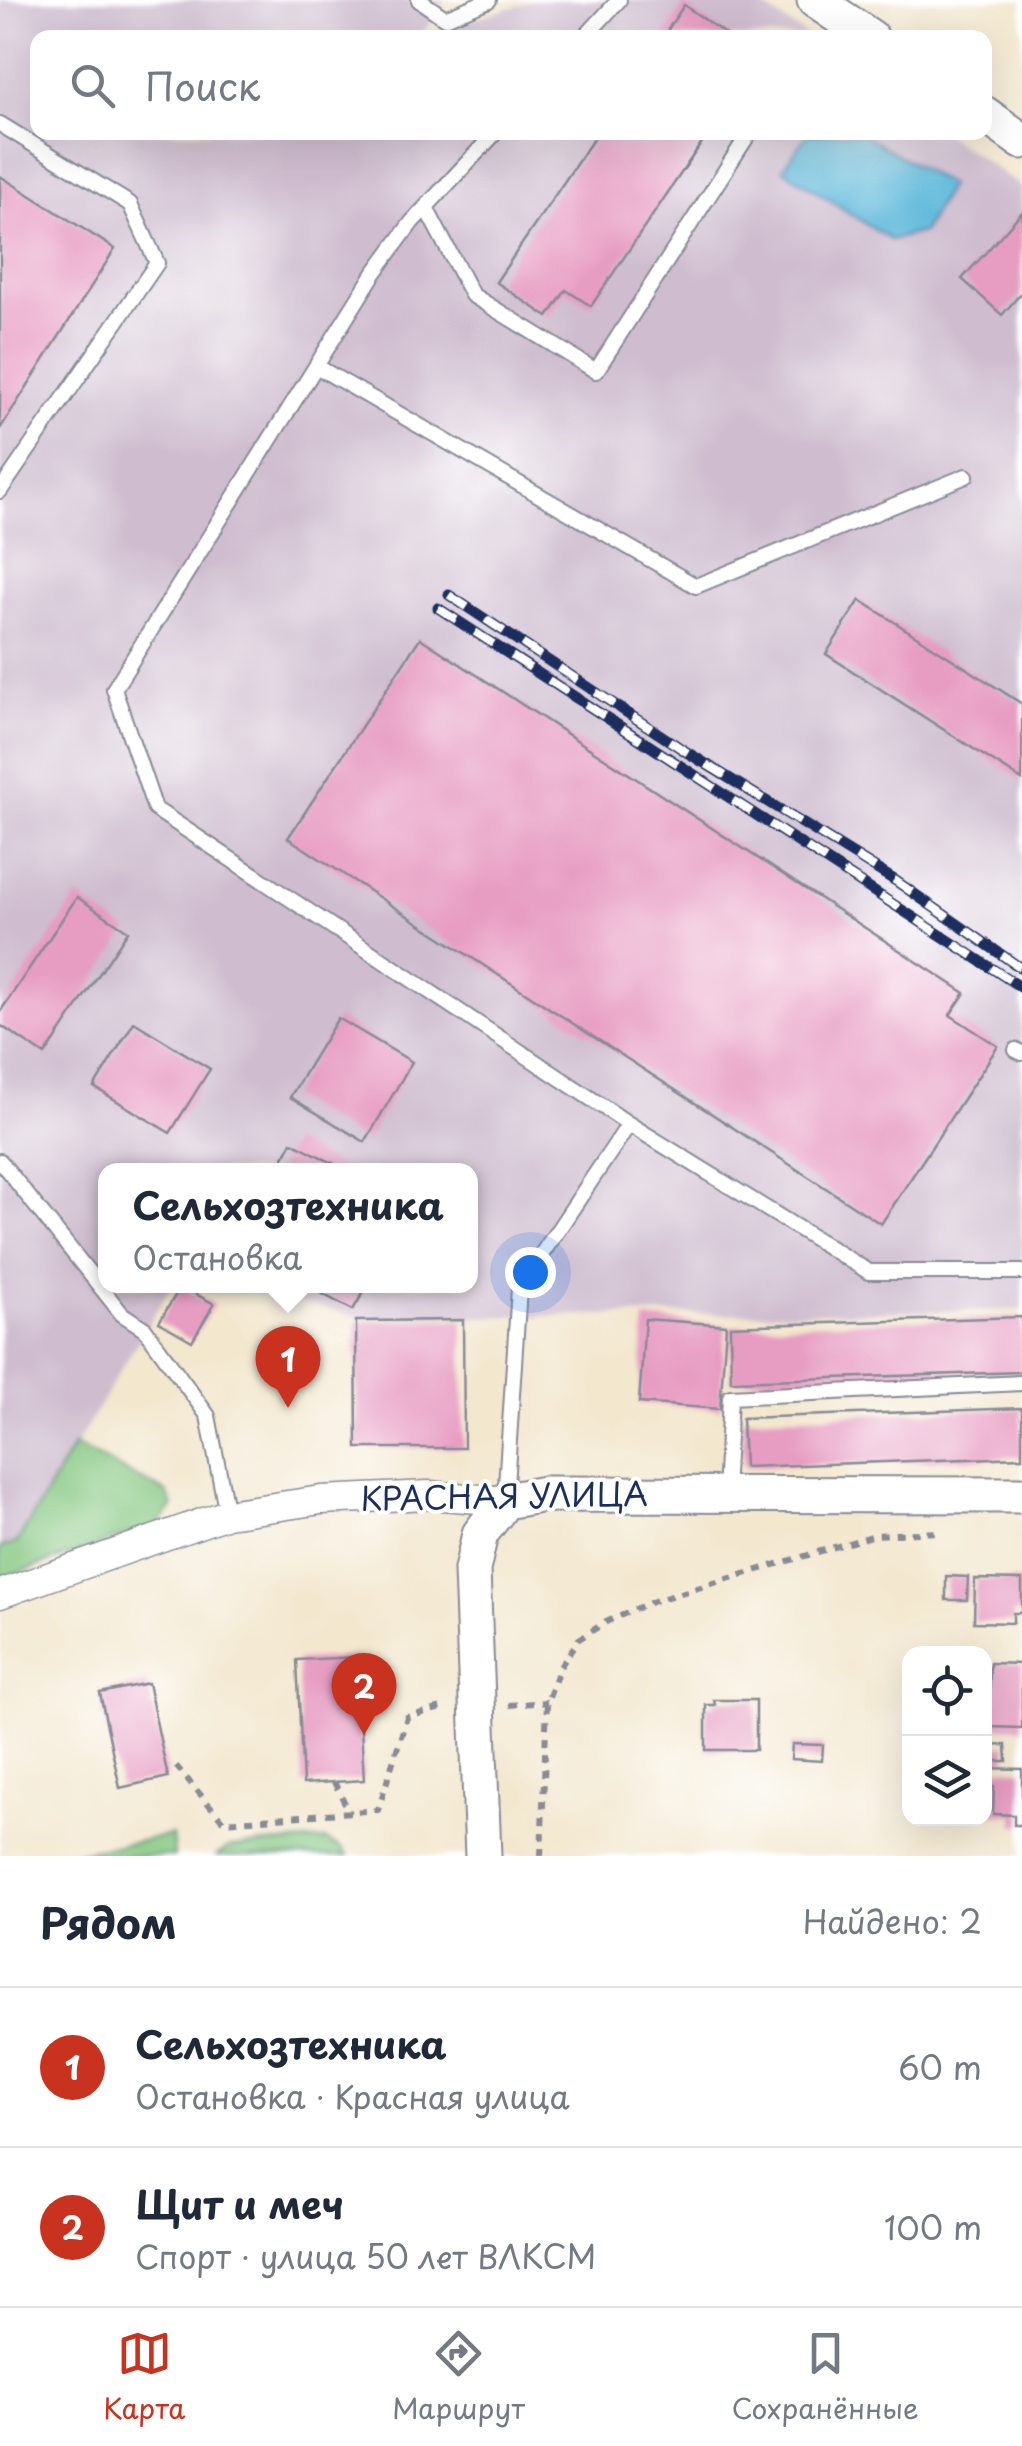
<!DOCTYPE html>
<html lang="ru">
<meta charset="utf-8">
<style>
body{margin:0;font-family:"Playpen Sans",sans-serif;background:#f6f6f7;color:#1f2937}
.controls{position:absolute;right:30px;bottom:30px;display:grid;overflow:hidden;border-radius:20px;box-shadow:0 10px 40px #0002}
.controls button{width:90px;height:90px;display:grid;place-items:center;padding:0;border:0;border-bottom:2px solid #e0e1e3;background:#fff;color:#1f2937;font:50px sans-serif}
.you{position:absolute;left:530px;top:1272px;width:35px;height:35px;margin:-25px;border:8px solid #fff;border-radius:50%;background:#1a73e8;box-shadow:0 0 0 15px #1a73e833}
.badge{display:grid;place-items:center;width:65px;height:65px;border-radius:50%;background:#c8321e;color:#fff;font-size:32px;font-weight:700}
.pin{position:absolute;translate:-50% -82px;filter:drop-shadow(0 2px 5px #0008)}
.pin::after{content:'';position:absolute;top:52px;width:35px;height:30px;background:inherit;clip-path:polygon(0 0,100% 0,50% 100%)}
.popup{position:absolute;left:98px;top:1163px;width:380px;height:130px;box-sizing:border-box;display:grid;place-content:center;border-radius:20px;background:#fff;filter:drop-shadow(0 2px 8px #0005);font-size:32px;white-space:nowrap;color:#747a83}
.popup b{font-size:38px;color:#1f2937}
.popup::after{content:'';position:absolute;left:50%;top:100%;margin-left:-20px;border:20px solid transparent;border-top-color:#fff}
.list{margin:0;padding:0;list-style:none}
h2{display:flex;justify-content:space-between;align-items:center;height:130px;margin:0;padding:0 40px;font-size:42px}
h2 small{font-size:32px;font-weight:400;color:#747a83}
.list li{display:grid;grid-template-columns:65px 1fr auto;gap:30px;align-items:center;box-sizing:border-box;height:160px;padding:0 40px;border-top:2px solid #e0e1e3}
.list b{display:block;font-size:38px;white-space:nowrap}
.list p{margin:0;font-size:32px;white-space:nowrap;color:#747a83}
.list em{font-size:32px;font-style:normal;color:#747a83}
.icon{flex:none;width:55px;height:55px;fill:none;stroke:currentColor;stroke-width:2;stroke-linecap:round;stroke-linejoin:round}
.map{position:relative;flex:none;width:1022px;height:1856px;overflow:hidden}
.search{position:absolute;background:#fff;box-shadow:0 10px 40px #0002;left:30px;right:30px;top:30px;height:110px;display:flex;align-items:center;gap:25px;box-sizing:border-box;padding:0 35px;border-radius:20px;color:#747a83;font-size:38px}
.sheet{height:450px;background:#fff}
nav{display:flex;justify-content:space-around;align-items:center;box-sizing:border-box;height:140px;border-top:2px solid #e0e1e3;background:#fff;font-size:28px;color:#747a83}
nav a{display:grid;justify-items:center;gap:5px}
nav .on{color:#c8321e}
.map>svg:first-child{display:block}
.industrial{fill:#cfbdcf}
.green{fill:#85c780;stroke:#507b6f;stroke-width:2.5}
.water{fill:#5cb8da;stroke:#3c749c;stroke-width:2.5}
.building{fill:#e79cc2}
.lines{fill:none;stroke-linecap:round;stroke-linejoin:round}
.service-casing{stroke:#878b96;stroke-width:18}
.minor-casing{stroke:#878b96;stroke-width:31}
.tertiary-casing{stroke:#878b96;stroke-width:39}
.path{stroke:#878b96;stroke-width:6;stroke-dasharray:8 8;stroke-linecap:butt}
.service{stroke:#fff;stroke-width:14}
.minor{stroke:#fff;stroke-width:28}
.tertiary{stroke:#fff;stroke-width:35}
.rail-casing{stroke:#1b2f5e;stroke-width:11}
.rail{stroke:#fff;stroke-width:8;stroke-dasharray:22;stroke-linecap:butt}
.labels{text-anchor:middle;stroke-width:8;stroke-linejoin:round;paint-order:stroke}
.street-label{font-size:32px;fill:#1b2f5e;stroke:#fff}
</style>
<div class="map">
<svg width="1022" height="1856" viewBox="0 0 1022 1856">
<rect width="100%" height="100%" fill="#fff"/>
<filter id="ink" filterUnits="userSpaceOnUse"><feTurbulence type="fractalNoise" baseFrequency=".01" numOctaves="2"/><feDisplacementMap in="SourceGraphic" scale="20" xChannelSelector="R" yChannelSelector="G"/><feConvolveMatrix kernelMatrix="1 2 1 2 8 2 1 2 1" color-interpolation-filters="sRGB"/></filter>
<filter id="wash" filterUnits="userSpaceOnUse"><feTurbulence type="fractalNoise" baseFrequency=".0048" numOctaves="4" result="noise"/><feDisplacementMap in="SourceGraphic" scale="40" xChannelSelector="R" yChannelSelector="G"/><feGaussianBlur stdDeviation="2.25" result="paint"/><feColorMatrix in="noise" values="0 0 0 0 0 0 0 0 0 0 0 0 0 0 0 0 0 1.4 0 .05"/><feComposite in="paint" operator="in"/></filter>
<g filter="url(#wash)">
<rect width="100%" height="100%" fill="#f3e7ce"/>
<path class="industrial" d="M 0,0 L 445,0 L 421,36 L 534,0 L 754,0 L 808,37 L 38,38 L 38,132 L 944,133 L 1022,187 L 1022,1310 L 362,1318 L 243,1286 L 470,1286 L 470,1170 L 106,1170 L 106,1286 L 171,1286 L 17,1543 L 0,1547 Z"/>
<path class="green" d="M 74,1445 L 167,1493 L 173,1506 L 159,1524 L 0,1579 L 0,1548 L 17,1543 Z
M 172,1835 L 174,1856 L 61,1856 Z
M 325,1840 L 343,1849 L 348,1856 L 217,1856 L 229,1847 Z"/>
<path class="water" d="M 808,133 L 861,133 L 949,185 L 923,232 L 890,240 L 783,169 Z"/>
<g id="blocks">
<path class="building" d="M 684,5 L 731,38 L 662,38 Z
M 598,132 L 709,132 L 591,306 L 566,290 L 548,317 L 496,282 Z
M 0,176 L 115,249 L 0,429 Z
M 1022,212 L 1022,292 L 1002,315 L 962,279 Z
M 860,600 L 1022,704 L 1022,780 L 826,654 Z
M 420,638 L 965,993 L 950,1015 L 998,1046 L 881,1224 L 288,838 Z
M 77,897 L 128,931 L 45,1055 L 0,1025 L 0,1012 Z
M 338,1018 L 412,1062 L 365,1142 L 290,1097 Z
M 134,1022 L 210,1069 L 170,1133 L 94,1087 Z
M 292,1142 L 346,1170 L 277,1170 Z
M 181,1286 L 214,1304 L 192,1341 L 159,1322 Z
M 307,1286 L 367,1286 L 353,1310 Z
M 1022,1317 L 1022,1372 L 731,1381 L 730,1326 Z
M 645,1319 L 726,1325 L 720,1409 L 639,1403 Z
M 463,1320 L 464,1448 L 357,1448 L 356,1321 Z
M 1022,1408 L 1022,1457 L 744,1467 L 742,1418 Z
M 946,1576 L 968,1577 L 967,1600 L 946,1600 Z
M 975,1579 L 1022,1580 L 1022,1613 L 1013,1613 L 1013,1623 L 974,1622 Z
M 357,1657 L 364,1780 L 303,1784 L 297,1660 Z
M 990,1663 L 1022,1664 L 1022,1728 L 989,1727 Z
M 148,1683 L 168,1777 L 120,1788 L 100,1693 Z
M 714,1700 L 756,1700 L 756,1750 L 706,1750 L 706,1705 L 715,1705 Z
M 792,1744 L 823,1745 L 822,1761 L 791,1759 Z
M 1006,1745 L 1007,1761 L 984,1761 L 984,1746 Z
M 986,1768 L 1022,1769 L 1022,1825 L 1014,1825 L 1014,1815 L 993,1814 L 994,1786 L 986,1785 Z"/>
</g>
</g>
<g filter="url(#ink)">
<use href="#blocks" fill-opacity="0" stroke="#878b96" stroke-width="2.5"/>
<g class="lines">
<g class="service-casing">
<path id="service" d="M 419,0 L 445,18 L 489,0
M 584,38 L 619,0
M 0,124 L 130,204 L 157,263 L 0,491
M 496,132 L 412,222 L 373,275 L 114,689 L 155,809 L 629,1124 L 519,1288 L 505,1501
M 426,208 L 472,295 L 596,371 L 750,132
M 316,366 L 696,586 L 966,476
M 1016,1050 L 1022,1053
M 629,1124 L 869,1272 L 1022,1272
M 0,1161 L 122,1314 L 145,1329 L 208,1416 L 227,1514
M 725,1494 L 730,1397 L 1022,1383"/>
</g>
<g class="minor-casing">
<path id="minor" d="M 0,1594 L 227,1514 L 321,1500 L 429,1495 L 505,1501"/>
</g>
<g class="tertiary-casing">
<path id="tertiary" d="M 815,0 L 871,38
M 984,114 L 1022,141
M 483,1856 L 472,1570 L 480,1534 L 505,1501 L 545,1494 L 1022,1495"/>
</g>
<path class="path" d="M 509,1705 L 547,1702
M 176,1766 L 224,1822 L 378,1810 L 407,1717 L 446,1707
M 334,1782 L 350,1813
M 541,1856 L 547,1702 L 560,1667 L 579,1639 L 606,1622 L 654,1601 L 875,1535 L 939,1532"/>
<use href="#service" class="service"/>
<use href="#minor" class="minor"/>
<use href="#tertiary" class="tertiary"/>
<g class="rail-casing">
<path id="rail" d="M 449,595 L 685,751 L 896,881 L 1022,969
M 438,608 L 1022,988"/>
</g>
<use href="#rail" class="rail"/>
</g>
</g>
<g class="labels">
<g class="street-label">
<text transform="translate(504 1497) rotate(-1)" y="11">КРАСНАЯ УЛИЦА</text>
</g>
</g>
</svg>
<div class="controls">
<button><svg class="icon" aria-label="locate" viewBox="0 0 24 24"><circle cx="12" cy="12" r="6"/><path d="M12 2v4M12 18v4M2 12h4M18 12h4"/></svg></button>
<button><svg class="icon" aria-label="layers" viewBox="0 0 24 24"><path d="M12 4l9 5-9 5-9-5zM3 14l9 5 9-5"/></svg></button>
</div>
<div class="you"></div>
<div class="pin badge" style="left:288px;top:1408px">1</div>
<div class="popup"><b>Сельхозтехника</b>Остановка</div>
<div class="pin badge" style="left:364px;top:1735px">2</div>
<div class="search"><svg class="icon" aria-label="search" viewBox="0 0 24 24"><circle cx="10" cy="10" r="6"/><path d="M15 15l6 6"/></svg>Поиск</div>
</div>
<section class="sheet">
<h2>Рядом<small>Найдено: 2</small></h2>
<ul class="list">
<li><span class="badge">1</span><div><b>Сельхозтехника</b><p>Остановка · Красная улица</p></div><em>60 m</em></li>
<li><span class="badge">2</span><div><b>Щит и меч</b><p>Спорт · улица 50 лет ВЛКСМ</p></div><em>100 m</em></li>
</ul>
</section>
<nav>
<a class="on"><svg class="icon" aria-label="map" viewBox="0 0 24 24"><path d="M3 6l6-2 6 2 6-2v14l-6 2-6-2-6 2zM9 4v14M15 6v14"/></svg>Карта</a>
<a><svg class="icon" aria-label="directions" viewBox="0 0 24 24"><path d="M12 3l9 9-9 9-9-9zM9 14v-3h6M13 9l2 2-2 2"/></svg>Маршрут</a>
<a><svg class="icon" aria-label="saved" viewBox="0 0 24 24"><path d="M7 4h10v16l-5-4-5 4z"/></svg>Сохранённые</a>
</nav>
